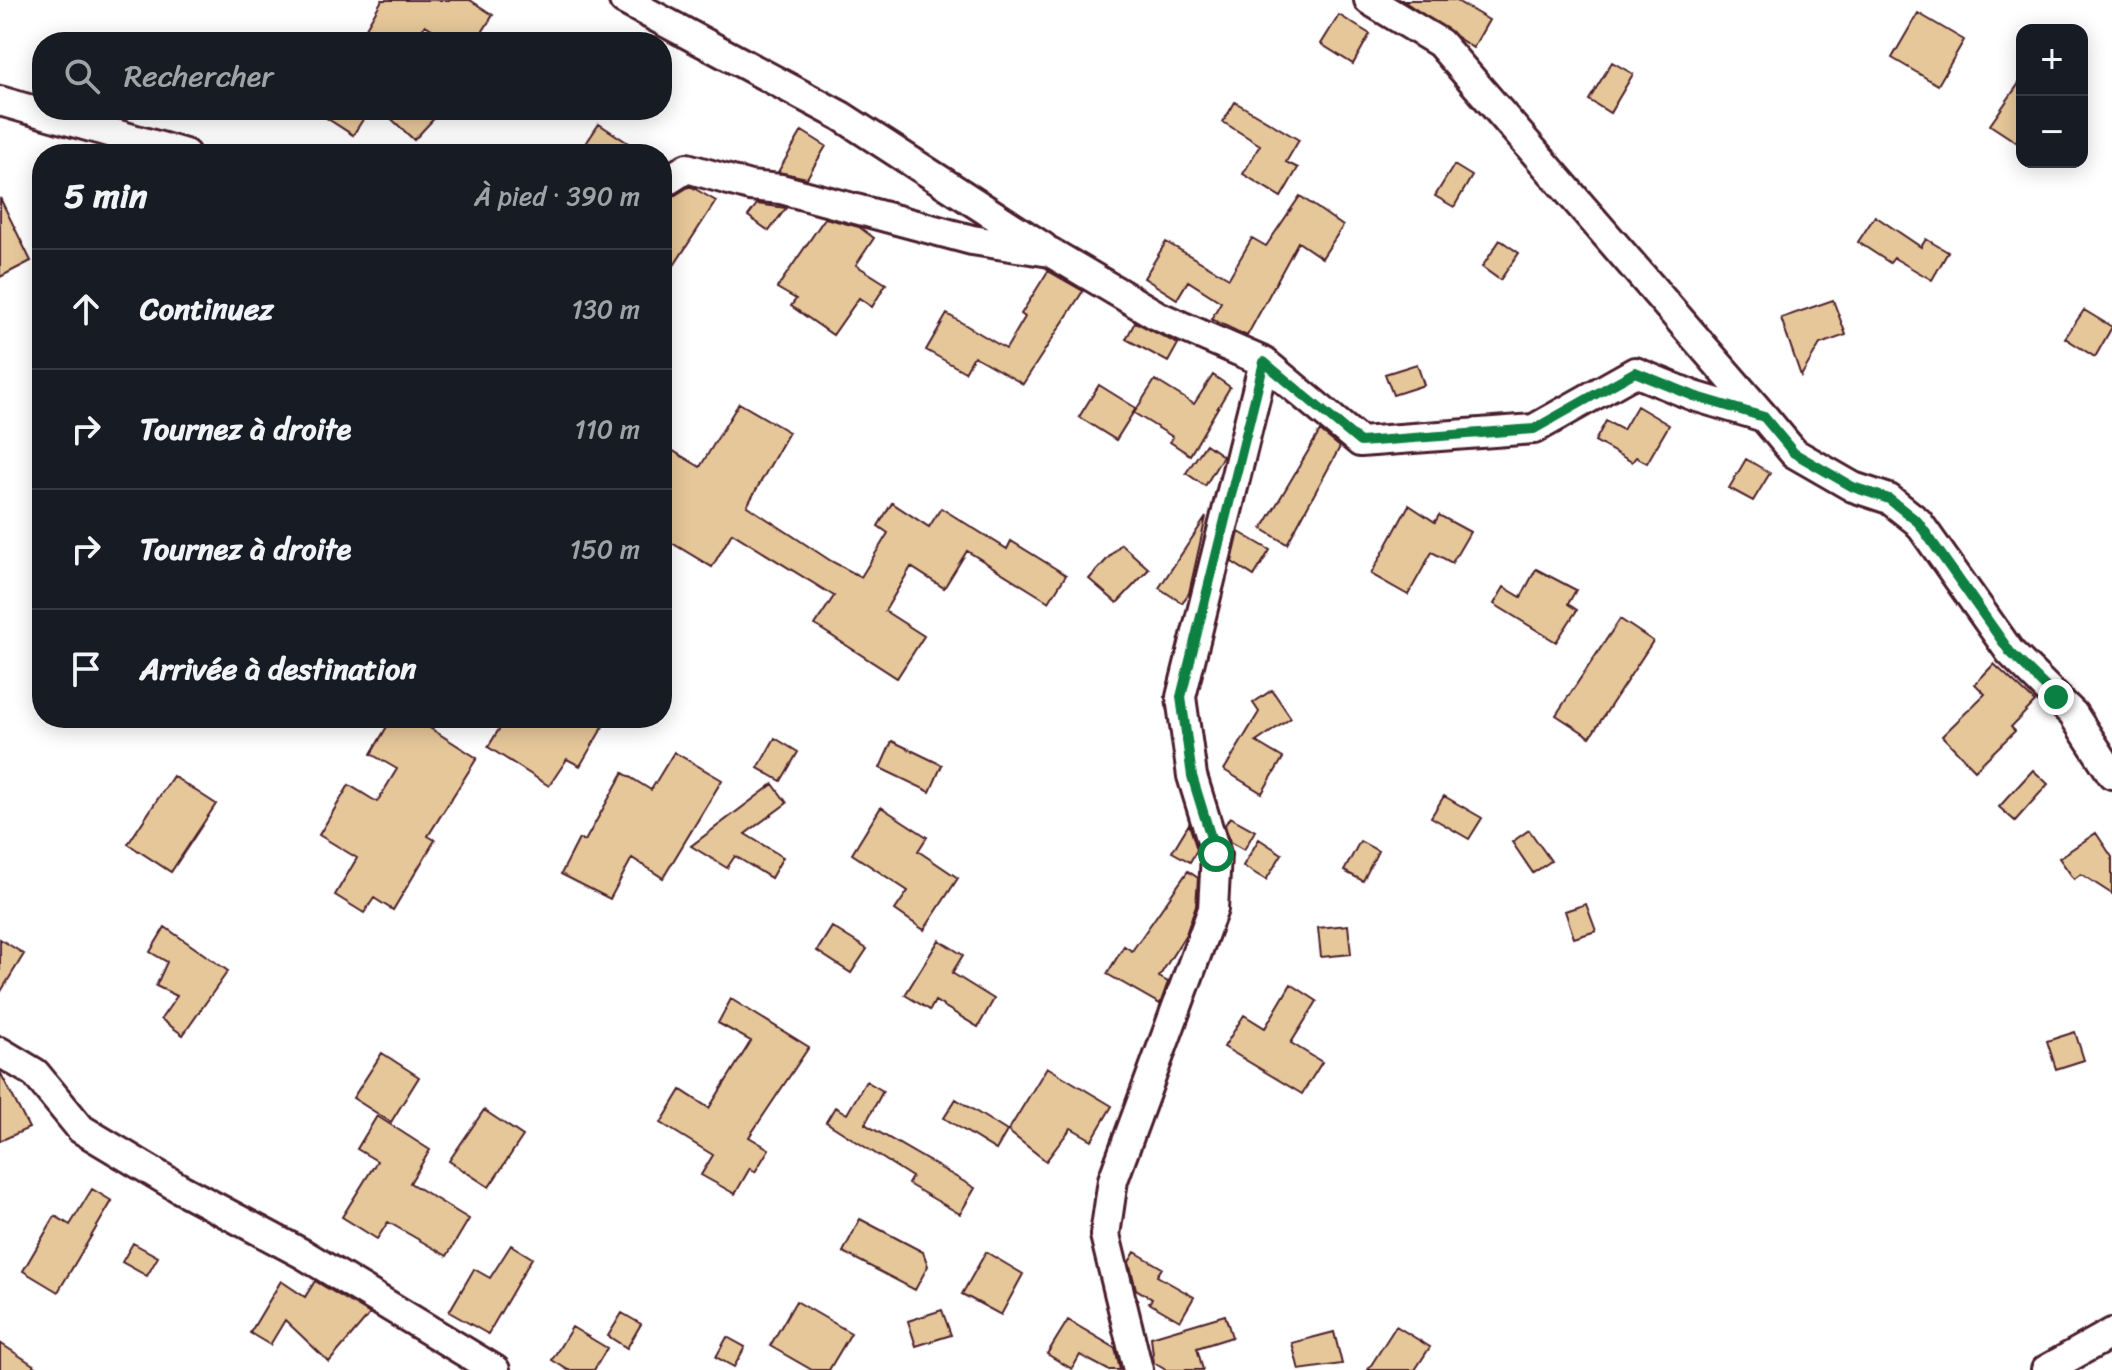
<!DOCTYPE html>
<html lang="fr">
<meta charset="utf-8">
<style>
body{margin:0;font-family:Sriracha,sans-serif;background:#242831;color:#f1f3f6}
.controls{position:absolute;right:24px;top:24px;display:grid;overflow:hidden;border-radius:16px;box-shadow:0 4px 20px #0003}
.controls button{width:72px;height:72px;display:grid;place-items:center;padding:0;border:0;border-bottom:2px solid #363941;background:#171b24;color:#f1f3f6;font:40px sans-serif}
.stop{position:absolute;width:24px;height:24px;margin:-18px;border:6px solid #0b8043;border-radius:50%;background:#fff}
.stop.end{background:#0b8043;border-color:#fff;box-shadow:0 2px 8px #0008}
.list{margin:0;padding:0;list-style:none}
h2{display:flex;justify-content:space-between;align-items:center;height:104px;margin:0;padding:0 32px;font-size:34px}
h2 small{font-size:26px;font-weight:400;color:#9ea1a6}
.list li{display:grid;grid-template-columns:52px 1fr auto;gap:24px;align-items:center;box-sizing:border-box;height:120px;padding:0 32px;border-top:2px solid #363941}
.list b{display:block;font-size:30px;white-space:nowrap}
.list em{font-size:26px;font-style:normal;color:#9ea1a6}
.icon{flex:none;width:44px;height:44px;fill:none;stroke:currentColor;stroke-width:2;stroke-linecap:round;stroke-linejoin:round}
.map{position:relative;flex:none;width:2112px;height:1370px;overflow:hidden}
.search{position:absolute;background:#171b24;box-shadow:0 4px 20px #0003;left:32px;top:32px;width:640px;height:88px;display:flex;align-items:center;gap:20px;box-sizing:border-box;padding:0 28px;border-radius:32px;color:#9ea1a6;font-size:30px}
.panel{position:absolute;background:#171b24;box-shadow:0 4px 20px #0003;left:32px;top:144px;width:640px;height:584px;border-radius:32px}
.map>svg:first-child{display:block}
.building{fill:#e6c799;stroke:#4a1f2b;stroke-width:2}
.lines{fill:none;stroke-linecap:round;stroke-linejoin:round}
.minor-casing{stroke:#4a1f2b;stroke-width:34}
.minor{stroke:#fff;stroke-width:28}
.route{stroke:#0b8043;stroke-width:10}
</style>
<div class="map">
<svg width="2112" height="1370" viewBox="0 0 2112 1370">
<rect width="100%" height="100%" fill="#fff"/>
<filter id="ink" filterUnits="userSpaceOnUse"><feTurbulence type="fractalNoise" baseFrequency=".0125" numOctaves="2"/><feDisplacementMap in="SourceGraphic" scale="16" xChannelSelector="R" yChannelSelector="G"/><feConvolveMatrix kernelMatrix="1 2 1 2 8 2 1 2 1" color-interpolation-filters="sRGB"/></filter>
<g filter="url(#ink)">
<path class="building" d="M 382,0 L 470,0 L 493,15 L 476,42 L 453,42 L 425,25 L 415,42 L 358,42 Z
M 1402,0 L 1455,0 L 1489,20 L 1473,48 Z
M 1918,13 L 1964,40 L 1938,85 L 1892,58 Z
M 1339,15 L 1370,34 L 1353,64 L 1321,44 Z
M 1612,62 L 1633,74 L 1610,113 L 1589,100 Z
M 2022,79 L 2022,146 L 1990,125 Z
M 1235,102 L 1299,140 L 1286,162 L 1298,168 L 1281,197 L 1243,174 L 1260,145 L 1223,122 Z
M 314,110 L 369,110 L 353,135 Z
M 382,110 L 442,110 L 414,140 Z
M 599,124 L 645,154 L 579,154 Z
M 802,131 L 826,146 L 807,178 L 778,172 Z
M 1454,165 L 1472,176 L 1454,207 L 1435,196 Z
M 690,186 L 716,201 L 662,284 L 662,210 L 669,199 Z
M 1300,196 L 1343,226 L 1322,258 L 1298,242 L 1247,336 L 1211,319 L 1221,302 L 1188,281 L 1177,299 L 1144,278 L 1166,242 L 1229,278 L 1252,238 L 1266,246 Z
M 0,198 L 31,261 L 0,277 Z
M 757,204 L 786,208 L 769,231 L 748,216 Z
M 1875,216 L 1921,247 L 1926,239 L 1948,252 L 1932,280 L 1894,258 L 1890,263 L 1858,242 Z
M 825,218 L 859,227 L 874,238 L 856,265 L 886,284 L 872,307 L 859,298 L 833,335 L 791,306 L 796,299 L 777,288 Z
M 1500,240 L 1519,253 L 1500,280 L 1482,267 Z
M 1048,271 L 1083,291 L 1023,384 L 974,356 L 965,372 L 926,350 L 947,314 L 1006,349 L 1025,317 L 1021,314 Z
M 1833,300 L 1846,335 L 1820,344 L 1801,376 L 1781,318 Z
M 2084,310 L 2112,327 L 2095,357 L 2065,338 Z
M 1135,322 L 1178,344 L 1168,362 L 1126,339 Z
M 1417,364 L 1424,385 L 1393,395 L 1385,374 Z
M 1213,375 L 1230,387 L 1190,455 L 1170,442 L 1173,437 L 1134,413 L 1155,380 L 1194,404 Z
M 1099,385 L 1136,408 L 1116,440 L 1079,417 Z
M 739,403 L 789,432 L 747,506 L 831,561 L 861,577 L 888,533 L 878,526 L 892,503 L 929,527 L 941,508 L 1007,549 L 1011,541 L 1066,575 L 1049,602 L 967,551 L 944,588 L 911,567 L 885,611 L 924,636 L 897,678 L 815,625 L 834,596 L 732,533 L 712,567 L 662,537 L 662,459 L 668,448 L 700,467 Z
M 1637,406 L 1669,425 L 1647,463 L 1636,457 L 1632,462 L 1595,441 L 1606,421 L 1623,430 Z
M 1320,431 L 1340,447 L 1287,544 L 1262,529 Z
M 1206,444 L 1223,456 L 1205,486 L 1186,473 Z
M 1746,459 L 1770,473 L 1753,501 L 1729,488 Z
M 1409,505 L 1435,522 L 1439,515 L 1470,532 L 1452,563 L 1432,552 L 1408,595 L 1371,574 Z
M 1206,517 L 1189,593 L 1182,603 L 1159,588 Z
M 1239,532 L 1270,550 L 1254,576 L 1232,562 Z
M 1121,544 L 1149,569 L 1117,603 L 1089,579 Z
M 1536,569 L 1576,590 L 1568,604 L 1577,610 L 1556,642 L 1494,604 L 1504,587 L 1521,597 Z
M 1620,619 L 1653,641 L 1590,737 L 1556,715 Z
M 1994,664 L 2035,702 L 2011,727 L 2015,731 L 1975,770 L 1942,736 L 1985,694 L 1975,684 Z
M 1272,690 L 1291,718 L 1256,742 L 1283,758 L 1262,793 L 1224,770 L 1259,712 L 1253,703 Z
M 392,718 L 414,718 L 477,758 L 428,836 L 435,840 L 393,910 L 374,898 L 364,913 L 335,895 L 357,858 L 319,835 L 349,785 L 377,802 L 397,769 L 371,754 Z
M 506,718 L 608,718 L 580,766 L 567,759 L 549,786 L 488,747 Z
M 775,738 L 798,752 L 781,781 L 758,768 Z
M 892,741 L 942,765 L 930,792 L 880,768 Z
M 674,752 L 722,780 L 663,878 L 632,858 L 610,899 L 561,874 L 579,839 L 585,841 L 623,773 L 651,790 Z
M 2033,770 L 2048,784 L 2015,821 L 1999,807 Z
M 173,776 L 216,804 L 171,872 L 128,844 Z
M 773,784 L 787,803 L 745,834 L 783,857 L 771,878 L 735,856 L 727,868 L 691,846 Z
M 1444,796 L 1482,818 L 1469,839 L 1431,817 Z
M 881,807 L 927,837 L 918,851 L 958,878 L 924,930 L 895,910 L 908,891 L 852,854 Z
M 1230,817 L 1255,831 L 1244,850 L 1230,842 L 1225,825 Z
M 1189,824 L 1197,850 L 1190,862 L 1172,852 Z
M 1529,830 L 1551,861 L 1533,873 L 1512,842 Z
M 2096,833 L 2112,857 L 2112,894 L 2081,874 L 2074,879 L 2059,858 Z
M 1259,839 L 1282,854 L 1266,880 L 1243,866 Z
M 1360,841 L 1378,851 L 1363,881 L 1344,871 Z
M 1188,871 L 1198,878 L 1196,905 L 1186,934 L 1159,977 L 1168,982 L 1160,1004 L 1107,974 L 1124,946 L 1132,951 Z
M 1586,904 L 1596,931 L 1574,938 L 1565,911 Z
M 1348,925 L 1351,954 L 1321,957 L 1318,928 Z
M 165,927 L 228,971 L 183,1035 L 161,1019 L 177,996 L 156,986 L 167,962 L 150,952 Z
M 832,927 L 867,949 L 851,973 L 817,951 Z
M 0,939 L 24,954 L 0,993 Z
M 939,940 L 963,955 L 952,973 L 994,999 L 978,1027 L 935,1001 L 930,1010 L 905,995 Z
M 1291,984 L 1317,1001 L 1291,1043 L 1322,1062 L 1302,1094 L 1224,1047 L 1244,1015 L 1265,1028 Z
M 731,999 L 809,1047 L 749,1137 L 769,1149 L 755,1172 L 750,1168 L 735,1194 L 701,1175 L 713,1155 L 661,1123 L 681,1090 L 709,1108 L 751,1041 L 718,1023 Z
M 2075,1032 L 2084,1060 L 2056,1069 L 2047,1041 Z
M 382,1053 L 419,1077 L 391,1122 L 353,1098 Z
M 1047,1067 L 1112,1106 L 1092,1140 L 1071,1128 L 1046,1161 L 1008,1131 Z
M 0,1072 L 29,1128 L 0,1141 Z
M 866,1081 L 883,1091 L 865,1124 L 975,1188 L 960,1214 L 908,1184 L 912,1177 L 826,1122 L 835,1107 L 847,1114 Z
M 956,1099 L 1007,1131 L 996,1150 L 944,1118 Z
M 484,1110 L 523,1136 L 489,1187 L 449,1161 Z
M 377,1116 L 430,1150 L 410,1183 L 469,1219 L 447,1256 L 388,1222 L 377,1239 L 342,1217 L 377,1161 L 357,1149 Z
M 92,1189 L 112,1201 L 58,1292 L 23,1271 L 55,1216 L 70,1225 Z
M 860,1219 L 923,1252 L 928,1266 L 915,1290 L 843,1252 Z
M 133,1243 L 158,1257 L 147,1276 L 122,1262 Z
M 511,1245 L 532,1258 L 488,1334 L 449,1312 L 474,1269 L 490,1278 Z
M 986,1252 L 1023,1274 L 1001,1315 L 962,1294 Z
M 1135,1252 L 1162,1268 L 1157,1276 L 1194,1297 L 1180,1321 L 1149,1303 L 1152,1299 L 1136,1289 L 1129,1262 Z
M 281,1281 L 305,1297 L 315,1281 L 370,1314 L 329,1362 L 285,1320 L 270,1345 L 250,1333 Z
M 796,1301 L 851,1333 L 829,1370 L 812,1370 L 770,1346 Z
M 942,1310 L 951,1335 L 916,1346 L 908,1321 Z
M 622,1313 L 641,1324 L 627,1348 L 608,1336 Z
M 1225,1315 L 1232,1337 L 1197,1348 L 1203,1370 L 1166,1370 L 1154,1363 L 1151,1337 Z
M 1068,1320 L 1115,1348 L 1120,1370 L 1108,1370 L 1080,1355 L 1072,1369 L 1047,1354 Z
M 1396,1326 L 1430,1347 L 1415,1370 L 1368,1370 Z
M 572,1327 L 607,1348 L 594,1370 L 568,1370 L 552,1360 Z
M 1334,1332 L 1342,1364 L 1299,1370 L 1292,1343 Z
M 727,1337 L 745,1347 L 734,1367 L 716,1357 Z
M 0,1343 L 41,1370 L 0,1370 Z"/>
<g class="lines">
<g class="minor-casing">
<path id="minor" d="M 624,0 L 841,116 L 1043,247
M 1369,0 L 1440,43 L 1763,416
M 0,101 L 185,154
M 662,184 L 687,168 L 750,186 L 781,189 L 972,240 L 1050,252 L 1158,316 L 1264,362 L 1360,442 L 1534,429 L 1635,372 L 1694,396 L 1764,417 L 1794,453 L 1853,487 L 1889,499 L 1918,522 L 2010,652 L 2073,714 L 2112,774
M 0,1052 L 35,1073 L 81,1129 L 181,1189 L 303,1254 L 495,1370
M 1138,1370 L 1105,1235 L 1113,1180 L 1213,909 L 1216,854 L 1192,776 L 1181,697 L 1264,362
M 2046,1370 L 2112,1333"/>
</g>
<use href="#minor" class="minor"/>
</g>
</g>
<g class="lines" filter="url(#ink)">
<path class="route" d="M 1216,854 L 1192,776 L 1181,697 L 1264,362 L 1360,442 L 1534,429 L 1635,372 L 1694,396 L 1764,417 L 1794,453 L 1853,487 L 1889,499 L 1918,522 L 2010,652 L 2056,697"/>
</g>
</svg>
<div class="controls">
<button>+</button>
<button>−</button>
</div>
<div class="stop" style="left:1216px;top:854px"></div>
<div class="stop end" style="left:2056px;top:697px"></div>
<div class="search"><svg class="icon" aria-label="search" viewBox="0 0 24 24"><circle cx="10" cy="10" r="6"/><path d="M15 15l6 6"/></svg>Rechercher</div>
<section class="panel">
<h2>5 min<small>À pied · 390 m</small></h2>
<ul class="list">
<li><svg class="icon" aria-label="ahead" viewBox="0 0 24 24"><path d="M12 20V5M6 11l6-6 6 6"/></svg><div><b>Continuez</b></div><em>130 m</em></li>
<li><svg class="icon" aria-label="right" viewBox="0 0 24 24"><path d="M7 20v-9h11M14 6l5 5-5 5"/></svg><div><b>Tournez à droite</b></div><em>110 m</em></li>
<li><svg class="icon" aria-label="right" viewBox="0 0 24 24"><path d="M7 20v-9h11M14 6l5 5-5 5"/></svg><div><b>Tournez à droite</b></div><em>150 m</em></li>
<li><svg class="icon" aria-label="arrive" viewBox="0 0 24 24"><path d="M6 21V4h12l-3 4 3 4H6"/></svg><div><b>Arrivée à destination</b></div></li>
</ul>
</section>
</div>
